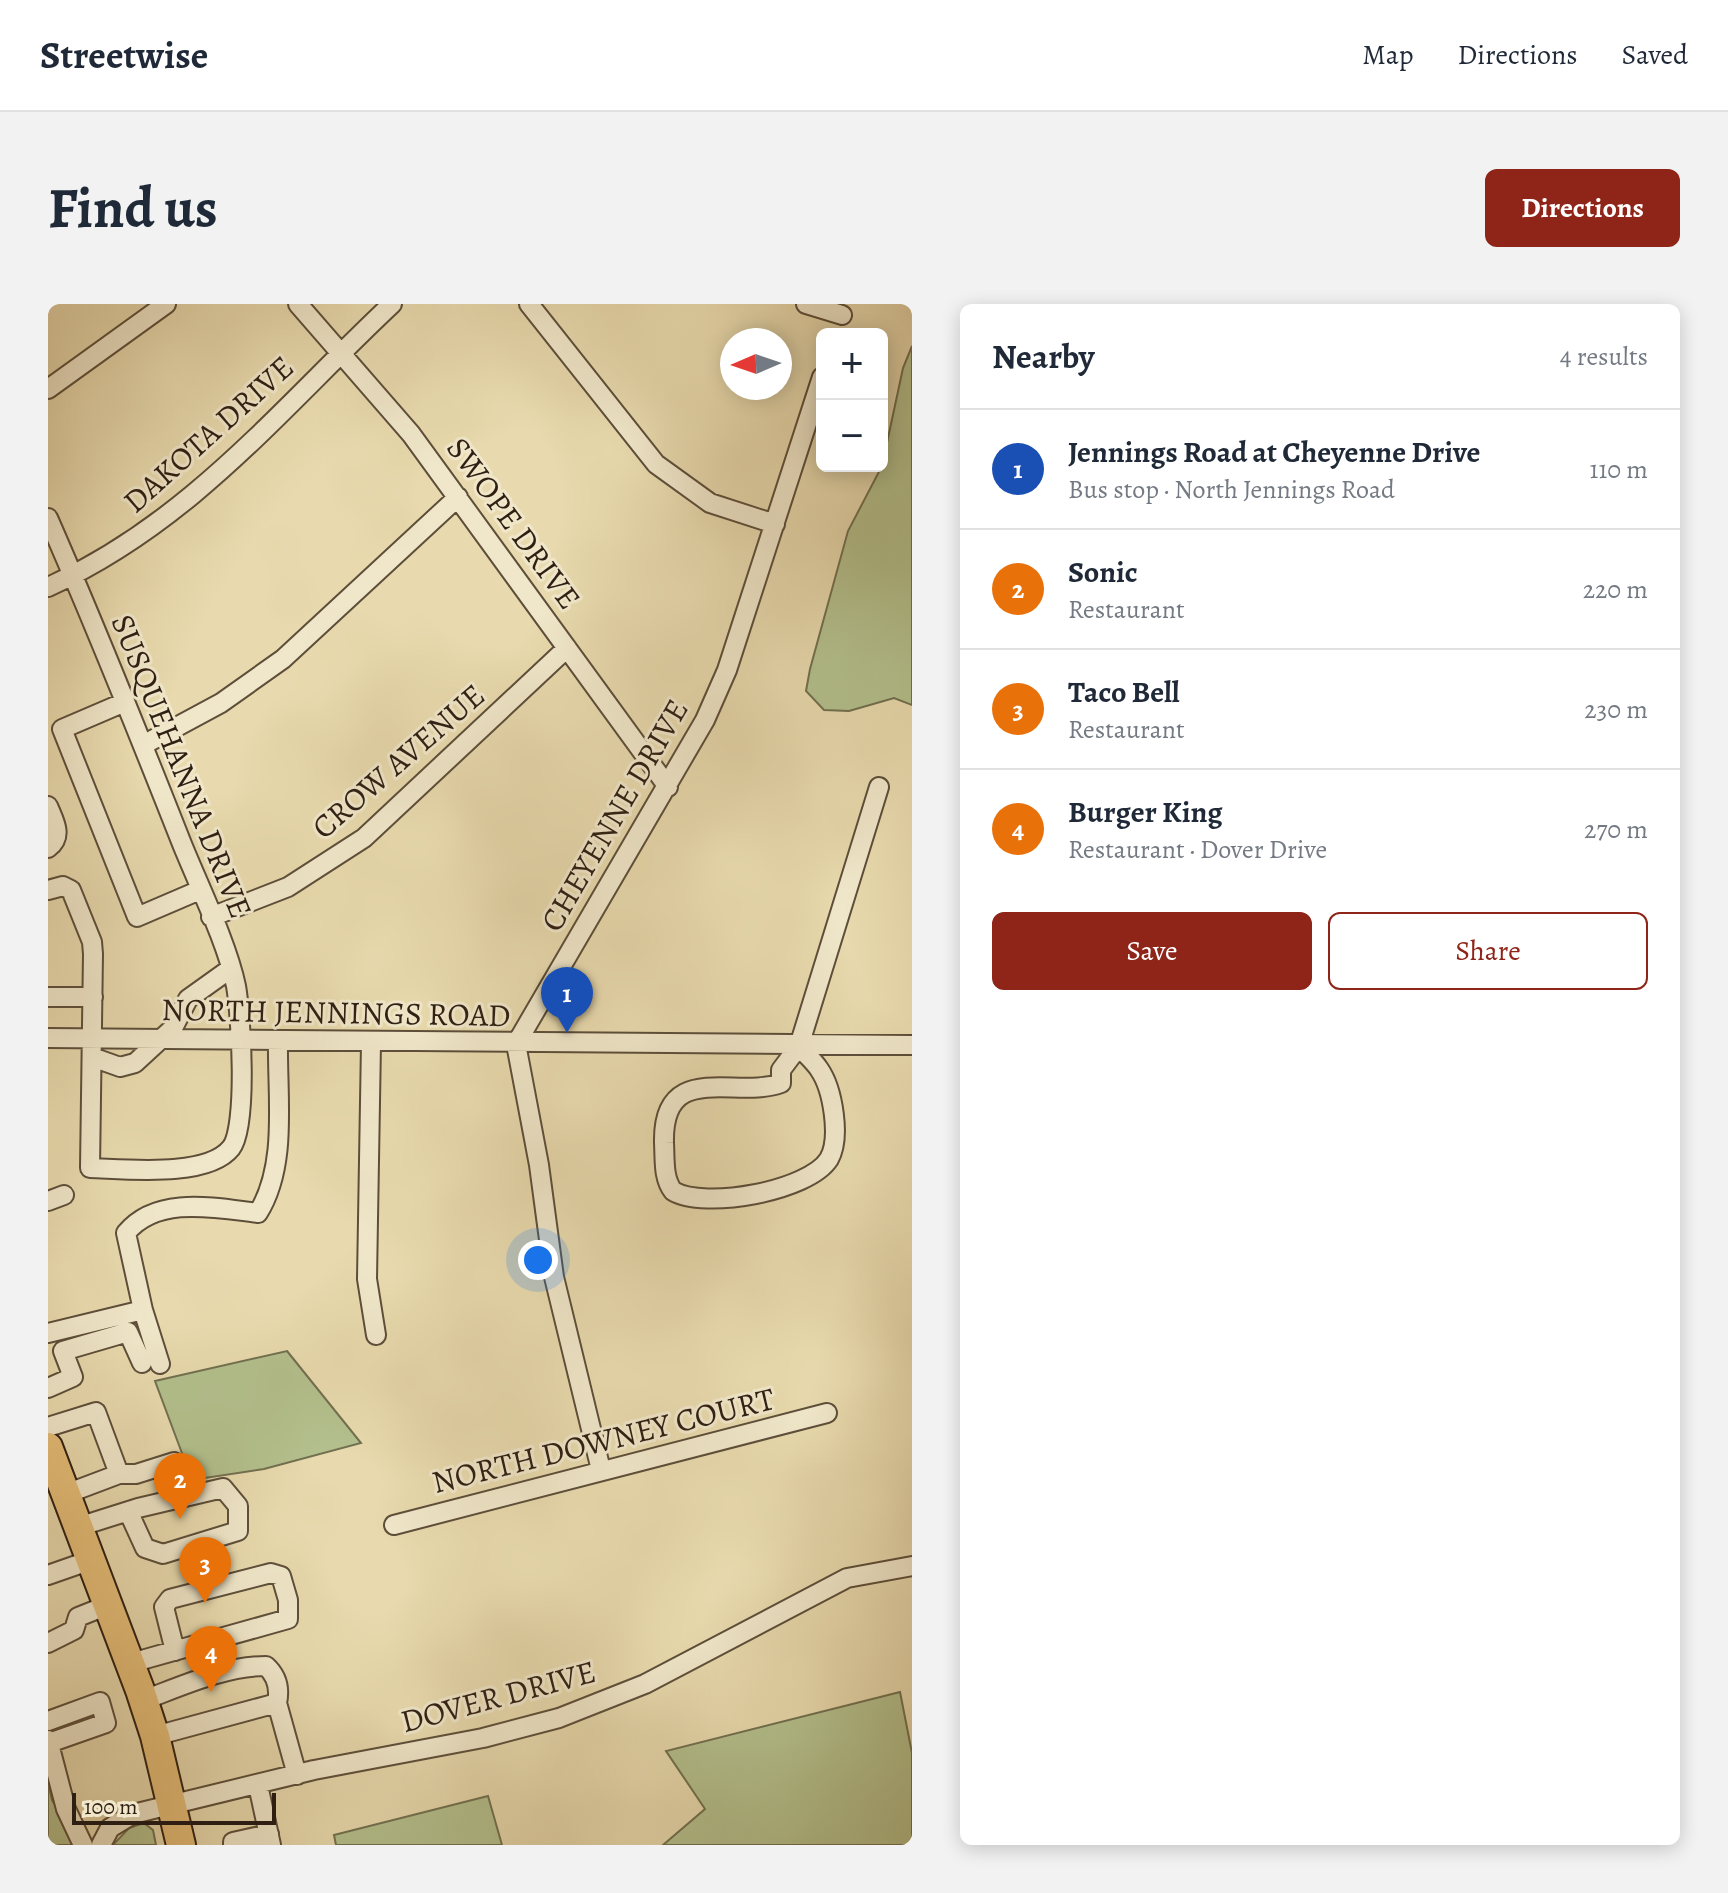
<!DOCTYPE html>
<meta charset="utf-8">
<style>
body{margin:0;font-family:Alegreya,serif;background:#f2f2f3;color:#1f2937}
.controls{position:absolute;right:24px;top:24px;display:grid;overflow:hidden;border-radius:12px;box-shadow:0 4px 20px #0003}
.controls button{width:72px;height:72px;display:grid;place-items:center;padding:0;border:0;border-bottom:2px solid #e0e1e3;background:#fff;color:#1f2937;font:40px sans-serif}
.compass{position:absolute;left:672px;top:24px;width:72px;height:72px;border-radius:50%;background:#fff;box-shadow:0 4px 20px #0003;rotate:268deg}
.scale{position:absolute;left:24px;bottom:20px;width:204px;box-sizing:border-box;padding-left:8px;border:4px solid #2f1f13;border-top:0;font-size:22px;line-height:28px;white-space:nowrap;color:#2f1f13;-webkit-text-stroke:6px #f0e7ca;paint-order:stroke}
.you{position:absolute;left:490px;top:956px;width:28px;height:28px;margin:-20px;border:6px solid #fff;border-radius:50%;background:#1a73e8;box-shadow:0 0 0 12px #1a73e833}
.badge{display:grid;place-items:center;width:52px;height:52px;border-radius:50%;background:#8f2418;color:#fff;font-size:26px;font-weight:700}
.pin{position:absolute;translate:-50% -66px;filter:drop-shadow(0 2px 4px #0008)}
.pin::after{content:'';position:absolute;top:42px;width:28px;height:24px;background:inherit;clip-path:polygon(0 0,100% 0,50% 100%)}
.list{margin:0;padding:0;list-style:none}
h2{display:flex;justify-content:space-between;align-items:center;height:104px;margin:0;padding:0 32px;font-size:34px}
h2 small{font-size:26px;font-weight:400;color:#747a83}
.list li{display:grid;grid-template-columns:52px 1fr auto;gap:24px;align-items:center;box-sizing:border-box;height:120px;padding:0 32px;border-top:2px solid #e0e1e3}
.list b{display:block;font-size:30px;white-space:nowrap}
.list p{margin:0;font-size:26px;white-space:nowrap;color:#747a83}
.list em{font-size:26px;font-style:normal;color:#747a83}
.actions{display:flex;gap:16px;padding:24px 32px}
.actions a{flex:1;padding:18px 0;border:2px solid #8f2418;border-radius:12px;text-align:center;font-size:28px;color:#8f2418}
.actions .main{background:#8f2418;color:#fff}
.map{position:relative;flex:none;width:864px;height:1541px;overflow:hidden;border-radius:12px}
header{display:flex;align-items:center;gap:48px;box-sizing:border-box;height:112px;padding:0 40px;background:#fff;border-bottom:2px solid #e0e1e3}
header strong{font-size:38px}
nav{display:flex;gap:44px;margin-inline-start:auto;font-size:28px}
.intro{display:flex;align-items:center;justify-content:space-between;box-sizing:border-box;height:192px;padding:0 48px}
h1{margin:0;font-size:56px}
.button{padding:20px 36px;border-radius:12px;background:#8f2418;color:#fff;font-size:28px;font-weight:700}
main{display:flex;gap:48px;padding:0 48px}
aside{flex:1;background:#fff;border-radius:12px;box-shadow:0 4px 20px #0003}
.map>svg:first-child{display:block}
.green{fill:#b3c08d;stroke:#717050;stroke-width:2}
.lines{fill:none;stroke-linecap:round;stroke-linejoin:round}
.minor-casing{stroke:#5d4e3a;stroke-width:22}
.highway-casing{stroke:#2f1f13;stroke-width:32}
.minor{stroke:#f0e7ca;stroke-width:18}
.highway{stroke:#e4bd77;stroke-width:28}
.labels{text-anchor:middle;stroke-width:6;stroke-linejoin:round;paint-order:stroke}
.street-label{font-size:32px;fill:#2f1f13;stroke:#f0e7ca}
</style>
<header>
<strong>Streetwise</strong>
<nav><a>Map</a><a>Directions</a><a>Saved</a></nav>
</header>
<div class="intro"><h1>Find us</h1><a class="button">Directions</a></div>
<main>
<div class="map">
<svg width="864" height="1541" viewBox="0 0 864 1541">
<rect width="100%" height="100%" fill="#e8daae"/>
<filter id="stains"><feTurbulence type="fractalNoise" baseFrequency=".0025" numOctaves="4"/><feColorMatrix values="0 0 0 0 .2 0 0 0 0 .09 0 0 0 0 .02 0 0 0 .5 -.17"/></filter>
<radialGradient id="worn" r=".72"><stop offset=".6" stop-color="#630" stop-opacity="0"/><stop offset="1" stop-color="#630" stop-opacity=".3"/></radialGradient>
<path class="green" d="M 864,42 L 864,401 L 846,394 L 801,407 L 776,406 L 758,387 L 762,365 L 800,227 L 834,162 L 855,64 Z
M 239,1047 L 313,1139 L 216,1165 L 144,1176 L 107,1077 Z
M 852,1388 L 864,1449 L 864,1541 L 615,1541 L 657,1505 L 618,1447 Z
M 0,1479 L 4,1496 L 33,1541 L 0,1541 Z
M 440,1492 L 454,1541 L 288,1541 L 286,1531 Z
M 96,1519 L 105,1526 L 108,1541 L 65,1541 L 81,1524 Z"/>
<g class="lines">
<g class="minor-casing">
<path id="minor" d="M 250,0 L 363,130 L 620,483
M 481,0 L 608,160 L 662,199 L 727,220
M 758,0 L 794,11
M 0,85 L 118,0
M 0,214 C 47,321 91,431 134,540 C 151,582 179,639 188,682 C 193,710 200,823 183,844 C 159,874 78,865 42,864 L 45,650 L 44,638 L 23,586 L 15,582 L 0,586
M 0,283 C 143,218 232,105 344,0
M 77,398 L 14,425 L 89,613 L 152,586
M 95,441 L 173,399 L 235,355 L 410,193
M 0,502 C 6,517 16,532 0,544
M 163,613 L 240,583 L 316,534 L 519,344
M 0,693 L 45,693
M 0,734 L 864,741
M 323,739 L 319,975 L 328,1031
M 751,742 C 757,750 766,757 771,765 C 785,785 793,834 781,855 C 761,887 656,906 625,887 C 615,874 617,856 616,839 C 614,755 688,796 733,779 L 733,766 L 751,742 L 831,483
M 44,753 L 72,763 L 87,759 L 125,724 L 140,695 L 182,665
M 0,897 L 16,891
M 95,1006 L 112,1060
M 0,1029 L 95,1006 L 78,929 C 109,891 168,904 210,909 C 240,861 229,793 230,738
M 0,1084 L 25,1073 L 15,1047 L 80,1028 L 94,1059
M 0,1123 L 48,1108 L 71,1170 L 18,1190
M 553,1166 L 506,973 L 491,861 L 468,740 L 657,416 L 679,366 L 774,73
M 71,1170 L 88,1170 L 126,1158
M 346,1221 L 779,1109
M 30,1223 L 90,1204 L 175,1184 L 190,1202 L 190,1227 L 115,1250 L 97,1244 L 81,1209
M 0,1271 L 43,1256
M 0,1339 L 26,1326 L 30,1313 L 60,1301
M 83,1359 L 240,1315 L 240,1296 L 233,1272 L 223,1269 L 122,1295 L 116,1303 L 127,1347
M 96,1396 C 134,1382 177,1362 218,1362 C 229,1372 232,1385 229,1399 L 107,1432
M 229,1399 L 249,1471
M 0,1417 L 52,1398 L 58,1419 L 1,1439
M 0,1436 L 18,1505 L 35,1541
M 210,1481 L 223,1541
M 53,1541 L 62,1524 L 85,1510 L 266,1466 L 435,1434 L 511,1414 L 597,1380 L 799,1274 L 864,1262
M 185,1541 L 185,1538 L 221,1530"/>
</g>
<g class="highway-casing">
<path id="highway" d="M 0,1143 L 92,1386 L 107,1432 L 133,1541"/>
</g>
<use href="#minor" class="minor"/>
<use href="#highway" class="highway"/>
</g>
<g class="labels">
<g class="street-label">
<text transform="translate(160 130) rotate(-42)" y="11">DAKOTA DRIVE</text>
<text transform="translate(466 219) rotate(54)" y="11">SWOPE DRIVE</text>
<text transform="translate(350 457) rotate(-41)" y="11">CROW AVENUE</text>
<text transform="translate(134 462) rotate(68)" y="11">SUSQUEHANNA DRIVE</text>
<text transform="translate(566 511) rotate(-60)" y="11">CHEYENNE DRIVE</text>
<text transform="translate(288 708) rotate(1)" y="11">NORTH JENNINGS ROAD</text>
<text transform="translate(555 1136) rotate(-14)" y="11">NORTH DOWNEY COURT</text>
<text transform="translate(450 1392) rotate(-15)" y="11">DOVER DRIVE</text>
</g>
</g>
<rect width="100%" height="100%" filter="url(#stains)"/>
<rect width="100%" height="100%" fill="url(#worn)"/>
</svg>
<div class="controls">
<button>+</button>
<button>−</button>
</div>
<svg class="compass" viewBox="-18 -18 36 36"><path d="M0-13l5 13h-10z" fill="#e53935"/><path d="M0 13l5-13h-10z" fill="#747a83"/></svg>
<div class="scale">100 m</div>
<div class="you"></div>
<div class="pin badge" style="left:519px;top:729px;background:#1a4fb4">1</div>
<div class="pin badge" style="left:132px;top:1215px;background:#e8710a">2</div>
<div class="pin badge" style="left:157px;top:1299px;background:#e8710a">3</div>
<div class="pin badge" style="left:163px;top:1388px;background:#e8710a">4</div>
</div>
<aside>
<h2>Nearby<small>4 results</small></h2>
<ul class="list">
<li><span class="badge" style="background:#1a4fb4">1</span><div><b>Jennings Road at Cheyenne Drive</b><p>Bus stop · North Jennings Road</p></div><em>110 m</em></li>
<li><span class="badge" style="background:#e8710a">2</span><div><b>Sonic</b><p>Restaurant</p></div><em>220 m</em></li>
<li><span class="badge" style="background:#e8710a">3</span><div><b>Taco Bell</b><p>Restaurant</p></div><em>230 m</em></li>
<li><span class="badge" style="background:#e8710a">4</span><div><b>Burger King</b><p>Restaurant · Dover Drive</p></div><em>270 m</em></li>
</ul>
<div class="actions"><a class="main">Save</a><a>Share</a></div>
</aside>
</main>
